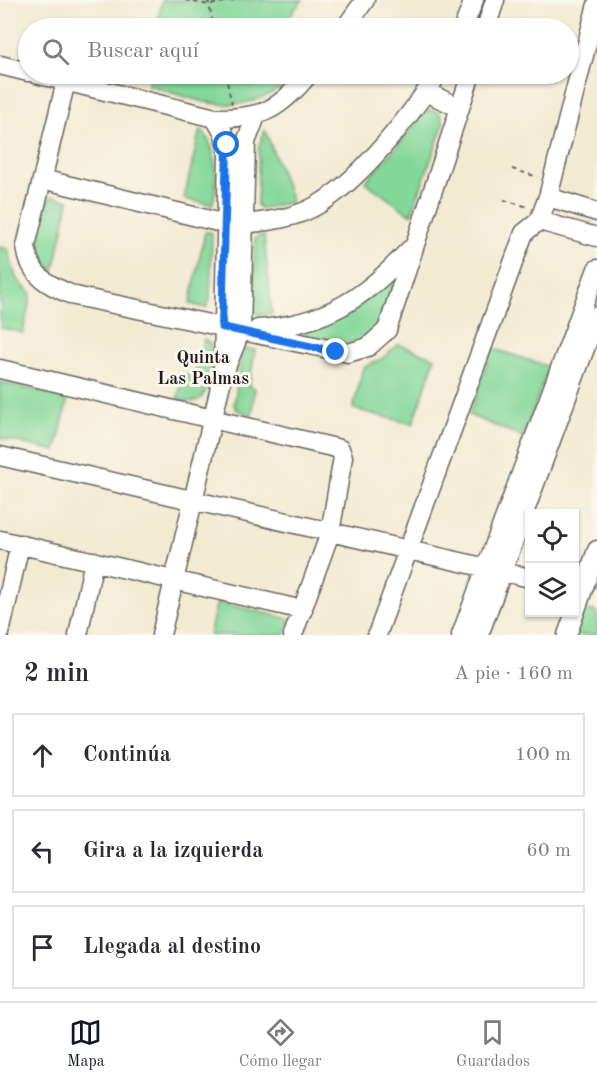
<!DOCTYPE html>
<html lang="es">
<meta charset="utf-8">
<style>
body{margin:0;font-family:"Old Standard TT",serif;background:#f7f7f7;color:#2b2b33}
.controls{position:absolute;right:18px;bottom:18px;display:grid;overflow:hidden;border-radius:0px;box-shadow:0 2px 4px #0004}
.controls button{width:54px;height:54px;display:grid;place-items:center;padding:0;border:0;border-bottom:2px solid #e1e1e2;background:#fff;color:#2b2b33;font:30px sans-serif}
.stop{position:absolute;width:18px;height:18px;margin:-14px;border:4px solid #1a73e8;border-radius:50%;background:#fff}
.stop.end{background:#1a73e8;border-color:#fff;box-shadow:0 2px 6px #0008}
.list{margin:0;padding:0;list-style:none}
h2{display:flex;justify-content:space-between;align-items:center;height:78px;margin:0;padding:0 24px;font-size:26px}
h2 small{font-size:20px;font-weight:400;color:#7c7c81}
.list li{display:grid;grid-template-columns:39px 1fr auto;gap:18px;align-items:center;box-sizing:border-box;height:84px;margin:0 12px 12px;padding:0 12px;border:2px solid #e1e1e2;border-radius:0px}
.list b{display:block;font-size:22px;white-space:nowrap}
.list em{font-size:20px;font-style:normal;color:#7c7c81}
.icon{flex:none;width:33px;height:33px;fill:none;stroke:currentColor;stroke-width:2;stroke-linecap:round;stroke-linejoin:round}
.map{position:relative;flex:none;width:597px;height:635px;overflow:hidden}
.search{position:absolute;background:#fff;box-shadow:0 2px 4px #0004;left:18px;right:18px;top:18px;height:66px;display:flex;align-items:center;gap:15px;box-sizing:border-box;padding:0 21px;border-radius:33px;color:#7c7c81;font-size:22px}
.sheet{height:366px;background:#fff}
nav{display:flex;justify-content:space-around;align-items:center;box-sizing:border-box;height:84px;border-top:2px solid #e1e1e2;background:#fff;font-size:16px;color:#7c7c81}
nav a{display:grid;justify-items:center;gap:3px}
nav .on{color:#111827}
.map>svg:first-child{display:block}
.green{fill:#83d799;stroke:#507a5a;stroke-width:1.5}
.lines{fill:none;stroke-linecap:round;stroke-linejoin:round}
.minor-casing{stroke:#67645c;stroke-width:21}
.path{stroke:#67645c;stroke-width:2;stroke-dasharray:4.5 4.5;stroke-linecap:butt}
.minor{stroke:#fff;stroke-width:18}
.route{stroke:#1a73e8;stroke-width:8}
.labels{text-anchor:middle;stroke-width:6;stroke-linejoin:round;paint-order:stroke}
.neighbourhood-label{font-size:18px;font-weight:bold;fill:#1c1c1c;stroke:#fbf7ec}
</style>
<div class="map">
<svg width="597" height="635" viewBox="0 0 597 635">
<rect width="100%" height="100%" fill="#fbf7ec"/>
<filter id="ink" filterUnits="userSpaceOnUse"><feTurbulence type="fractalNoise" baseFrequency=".0167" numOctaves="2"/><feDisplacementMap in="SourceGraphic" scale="12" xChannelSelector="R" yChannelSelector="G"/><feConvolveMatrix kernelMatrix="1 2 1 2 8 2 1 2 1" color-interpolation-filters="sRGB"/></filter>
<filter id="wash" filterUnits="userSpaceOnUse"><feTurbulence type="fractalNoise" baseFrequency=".008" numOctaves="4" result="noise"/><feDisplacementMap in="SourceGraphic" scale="24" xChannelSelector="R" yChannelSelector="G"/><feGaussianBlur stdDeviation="1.35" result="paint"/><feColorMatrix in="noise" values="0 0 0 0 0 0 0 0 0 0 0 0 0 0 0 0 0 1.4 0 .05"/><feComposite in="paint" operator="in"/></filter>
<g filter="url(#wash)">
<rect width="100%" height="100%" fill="#f3ead2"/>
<path class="green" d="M 162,0 L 303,0 L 278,28 L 157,28 Z
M 150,74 L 268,74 L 282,87 C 236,119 196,100 148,85 Z
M 429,110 L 439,112 L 444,123 L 411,215 L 365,182 Z
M 200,129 C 217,142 219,186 212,205 L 184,199 Z
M 265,130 L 292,202 L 261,209 L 257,205 L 259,146 Z
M 52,196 L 69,200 L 54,271 C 31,251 42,226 48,200 Z
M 205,232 L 211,232 L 212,236 L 210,299 L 206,308 L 190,304 Z
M 258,236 L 264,236 L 272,314 L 258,315 L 253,311 L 255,239 Z
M 0,247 L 8,249 L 16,278 L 31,294 L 23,333 L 0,328 Z
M 393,280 L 395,281 C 370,350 370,351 298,334 L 299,331 L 351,310 Z
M 204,339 C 208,342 211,344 212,350 C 215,360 209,392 200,399 C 193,404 184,401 177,399 L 185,374 L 194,376 Z
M 398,344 L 435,358 L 413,424 L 353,409 L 363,368 L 383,358 Z
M 492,348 L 549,367 L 523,437 L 469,415 Z
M 246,349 L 255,350 L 249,387 L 255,388 L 252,415 L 237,410 L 234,405 L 242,352 Z
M 0,382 L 68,398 L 56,451 L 0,438 Z
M 217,602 L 290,619 L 285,635 L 209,635 Z
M 585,609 L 597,612 L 597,635 L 575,635 Z"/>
</g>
<g filter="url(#ink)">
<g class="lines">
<g class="minor-casing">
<path id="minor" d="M 345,28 L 365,0
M 463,28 L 474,0
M 486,28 L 495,0
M 0,65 L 28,72
M 36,74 L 215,118 C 262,119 279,110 309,74
M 66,81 L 26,246 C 29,276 49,286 75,296 L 348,353 L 368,347 L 387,330 L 471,74
M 426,92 L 460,108
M 215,118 L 224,134 L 228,154 L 223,367
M 42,179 L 226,224
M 548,197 L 597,212
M 539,221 L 597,237
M 244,224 C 267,221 291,219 312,208 C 356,186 411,115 438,74
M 258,329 C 324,325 365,298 409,250
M 0,369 L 340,449 L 343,457 L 330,533 L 293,635
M 0,456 L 530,578
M 0,540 L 303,610
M 0,633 L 20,544
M 78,635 L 94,561
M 161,635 L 223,375 L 241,330 L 246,142 L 256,116
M 377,635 L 524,233 L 539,221 L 548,197 L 597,4
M 461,635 L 597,269
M 479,635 L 597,316
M 567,635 L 597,550"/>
</g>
<path class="path" d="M 185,0 L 209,5 L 235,0
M 208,0 L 214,28
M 225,74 L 232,104
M 512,169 L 538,177
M 504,200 L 528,207"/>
<use href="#minor" class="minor"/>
</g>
</g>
<g class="lines" filter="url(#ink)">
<path class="route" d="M 227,145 L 222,327 L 336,352"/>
</g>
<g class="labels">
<g class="neighbourhood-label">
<text x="203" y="363">Quinta<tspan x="203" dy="21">Las Palmas</tspan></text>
</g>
</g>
</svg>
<div class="controls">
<button><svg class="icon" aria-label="locate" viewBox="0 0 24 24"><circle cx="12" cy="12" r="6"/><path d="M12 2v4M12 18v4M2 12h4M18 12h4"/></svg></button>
<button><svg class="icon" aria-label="layers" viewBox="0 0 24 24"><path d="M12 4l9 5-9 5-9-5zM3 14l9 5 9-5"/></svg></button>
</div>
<div class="stop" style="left:227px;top:145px"></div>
<div class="stop end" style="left:336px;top:352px"></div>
<div class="search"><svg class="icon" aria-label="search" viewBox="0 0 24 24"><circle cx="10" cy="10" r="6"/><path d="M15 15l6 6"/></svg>Buscar aquí</div>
</div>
<section class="sheet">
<h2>2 min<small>A pie · 160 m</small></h2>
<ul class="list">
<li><svg class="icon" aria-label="ahead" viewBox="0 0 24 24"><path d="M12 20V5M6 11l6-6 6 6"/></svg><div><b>Continúa</b></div><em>100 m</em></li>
<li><svg class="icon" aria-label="left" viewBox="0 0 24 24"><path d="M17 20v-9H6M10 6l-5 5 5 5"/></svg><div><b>Gira a la izquierda</b></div><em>60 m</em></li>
<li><svg class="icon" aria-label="arrive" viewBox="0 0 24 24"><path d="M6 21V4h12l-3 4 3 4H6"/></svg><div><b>Llegada al destino</b></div></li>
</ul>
</section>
<nav>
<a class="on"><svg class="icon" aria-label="map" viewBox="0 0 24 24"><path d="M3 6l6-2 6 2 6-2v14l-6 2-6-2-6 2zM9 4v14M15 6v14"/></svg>Mapa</a>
<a><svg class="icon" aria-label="directions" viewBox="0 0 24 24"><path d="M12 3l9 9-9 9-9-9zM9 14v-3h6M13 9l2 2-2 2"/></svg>Cómo llegar</a>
<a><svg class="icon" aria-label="saved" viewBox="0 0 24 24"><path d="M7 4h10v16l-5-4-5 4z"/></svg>Guardados</a>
</nav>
